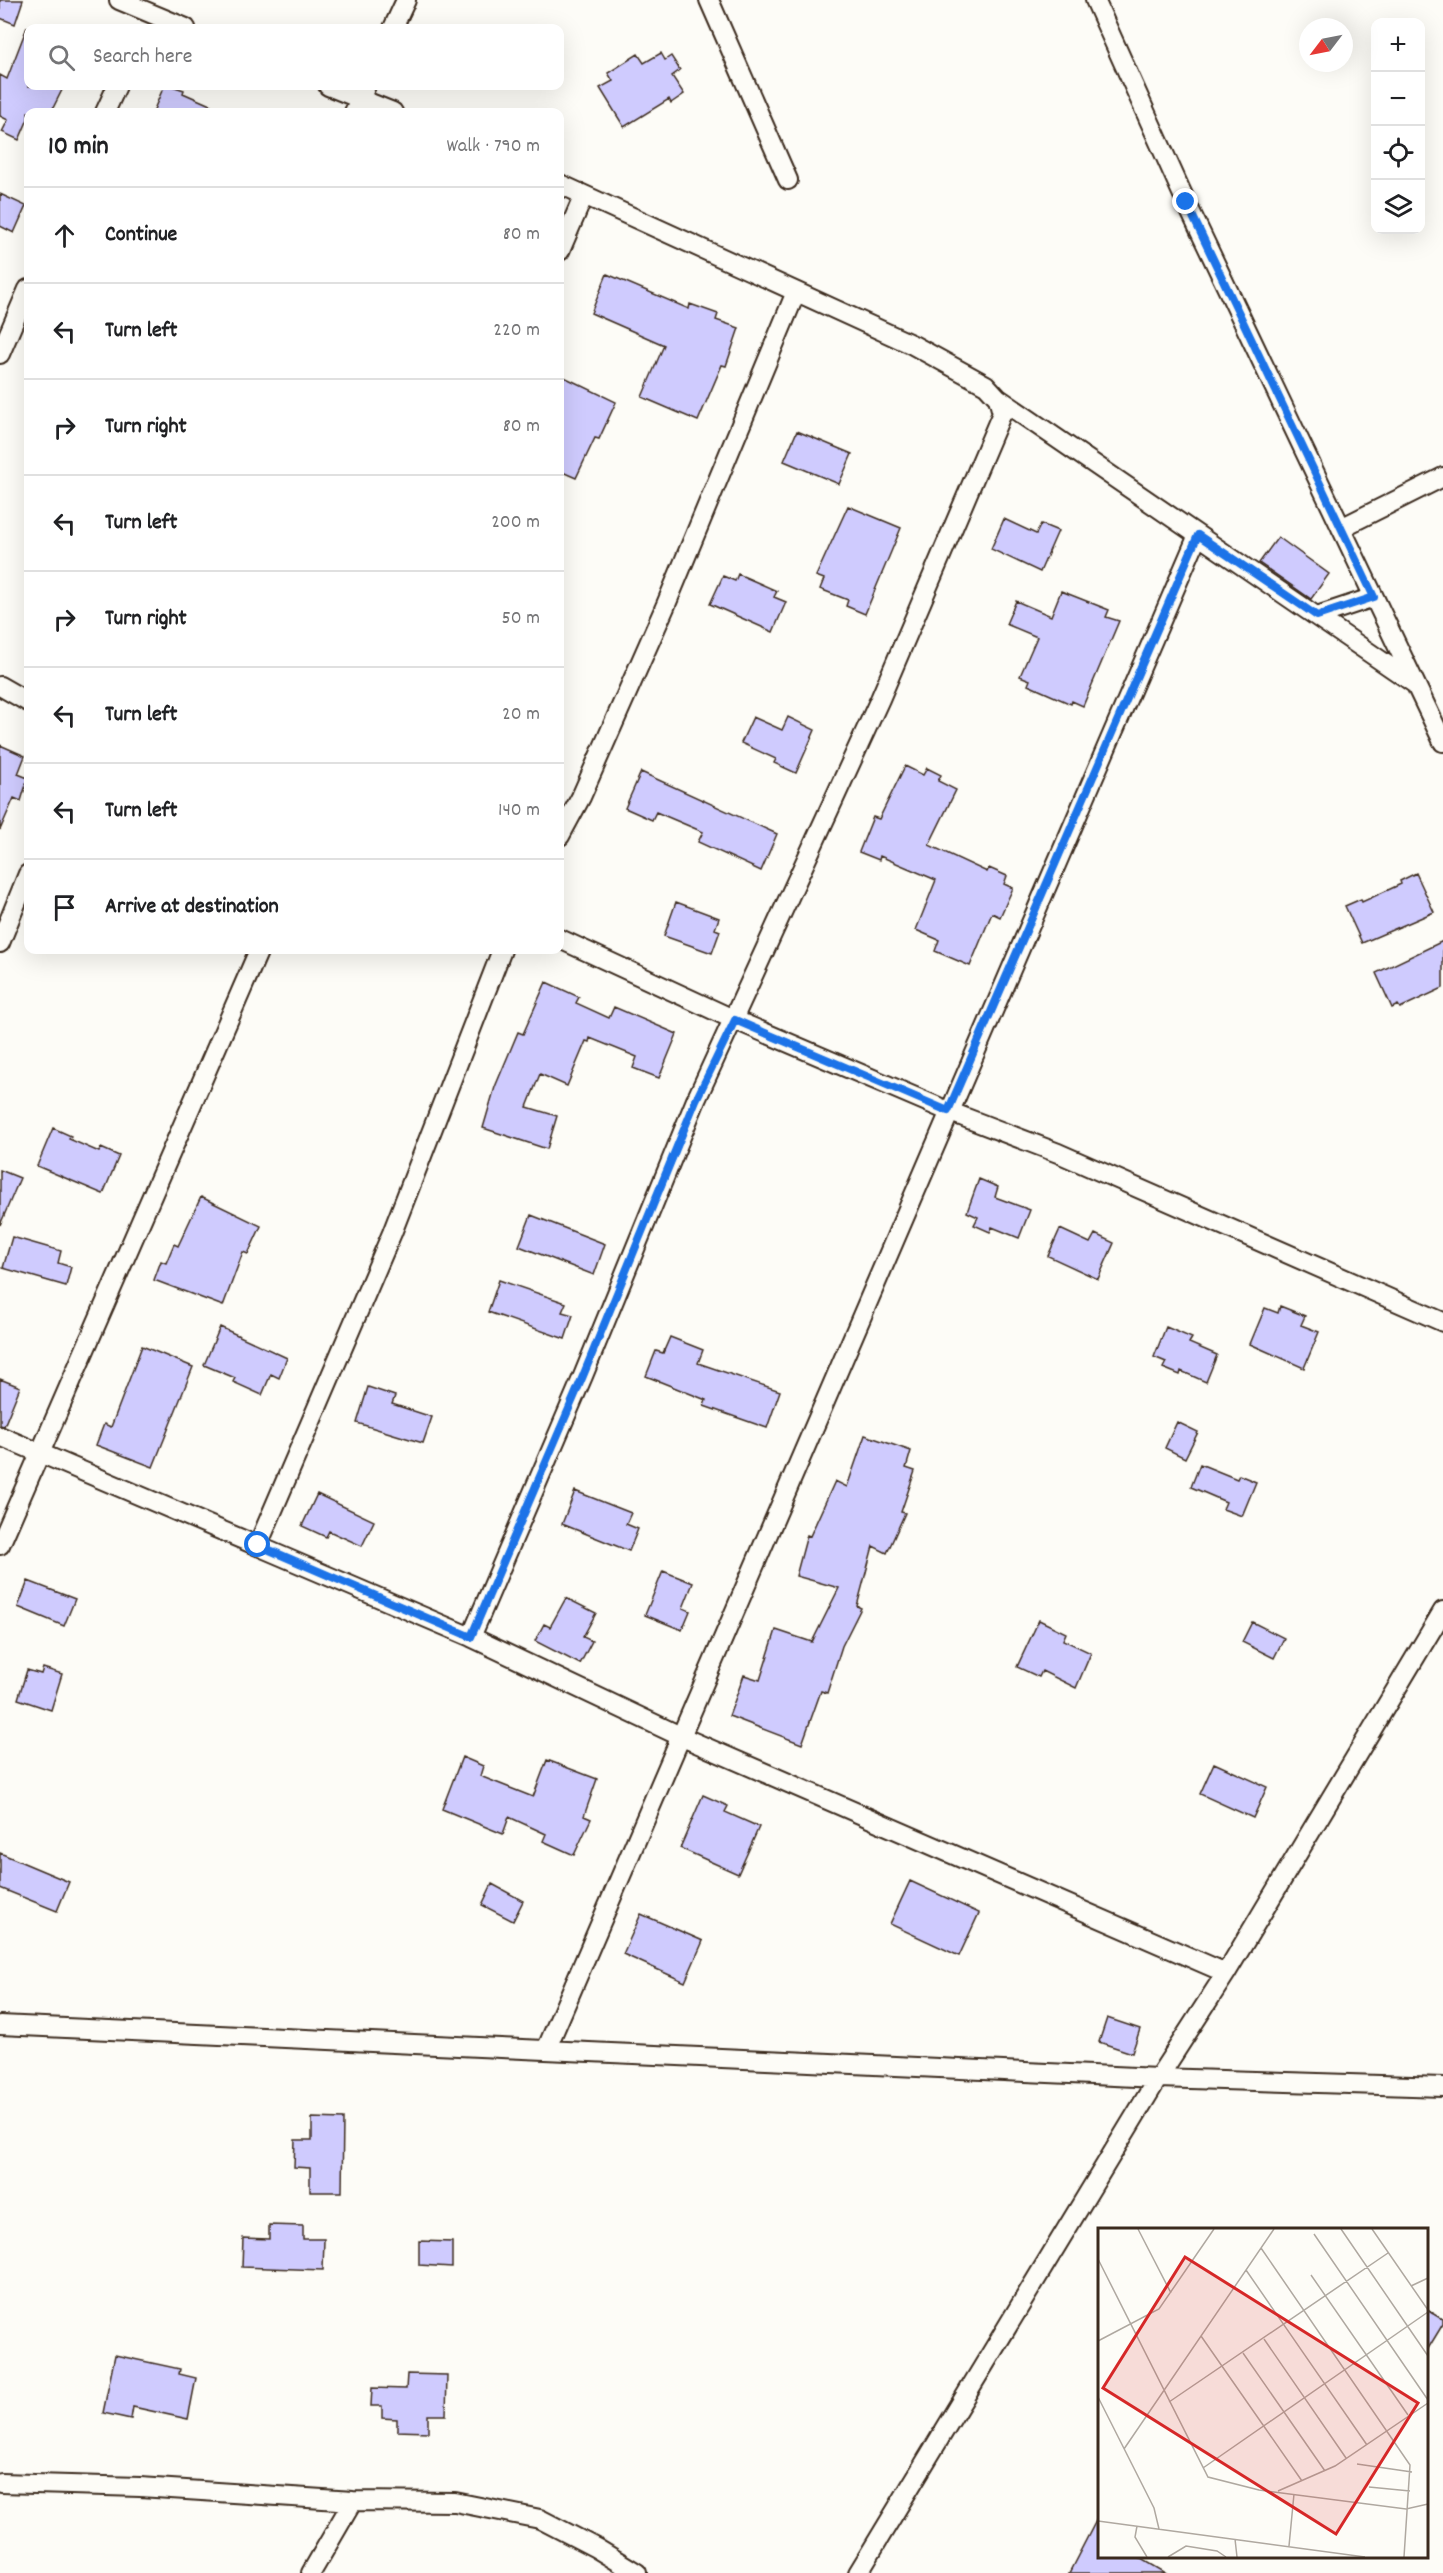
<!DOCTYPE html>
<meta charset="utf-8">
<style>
body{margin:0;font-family:Dekko,sans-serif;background:#f2f2f2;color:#202124}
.controls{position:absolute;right:18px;top:18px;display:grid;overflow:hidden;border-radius:12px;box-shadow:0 6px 24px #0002}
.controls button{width:54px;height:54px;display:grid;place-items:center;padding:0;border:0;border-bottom:2px solid #e0e0e0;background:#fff;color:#202124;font:30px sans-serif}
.compass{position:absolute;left:1299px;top:18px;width:54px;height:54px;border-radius:50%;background:#fff;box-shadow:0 6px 24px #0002;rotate:238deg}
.stop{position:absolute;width:18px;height:18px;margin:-14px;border:4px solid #1a73e8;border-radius:50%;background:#fff}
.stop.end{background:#1a73e8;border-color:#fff;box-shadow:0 2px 6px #0008}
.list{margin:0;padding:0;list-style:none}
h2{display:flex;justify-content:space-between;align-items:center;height:78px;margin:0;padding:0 24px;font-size:26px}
h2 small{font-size:20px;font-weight:400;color:#757577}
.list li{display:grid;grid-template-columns:39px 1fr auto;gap:18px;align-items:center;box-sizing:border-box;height:96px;padding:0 24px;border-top:2px solid #e0e0e0}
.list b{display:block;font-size:22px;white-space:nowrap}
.list em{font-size:20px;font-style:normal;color:#757577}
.icon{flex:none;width:33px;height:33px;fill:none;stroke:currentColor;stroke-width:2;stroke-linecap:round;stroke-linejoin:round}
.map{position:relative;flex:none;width:1443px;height:2573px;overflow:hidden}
.search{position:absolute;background:#fff;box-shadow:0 6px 24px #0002;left:24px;top:24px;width:540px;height:66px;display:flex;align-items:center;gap:15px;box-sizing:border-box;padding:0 21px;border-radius:12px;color:#757577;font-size:22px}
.panel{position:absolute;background:#fff;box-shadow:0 6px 24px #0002;left:24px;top:108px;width:540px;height:846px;border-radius:12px}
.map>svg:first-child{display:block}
.building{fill:#cfcbfe;stroke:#3b2a1e;stroke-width:1.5}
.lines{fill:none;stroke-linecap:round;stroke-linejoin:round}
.minor-casing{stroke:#3b2a1e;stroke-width:22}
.minor{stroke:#fdfcf7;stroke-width:18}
.route{stroke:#1a73e8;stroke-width:8}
.inset-road{fill:none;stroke:#afa8a0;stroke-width:1.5}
.view{fill:#d62828;fill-opacity:0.15;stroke:#d62828;stroke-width:3}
.inset-edge{fill:none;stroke:#3b2a1e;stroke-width:3}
</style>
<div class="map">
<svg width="1443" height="2573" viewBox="0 0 1443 2573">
<rect width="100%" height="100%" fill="#fdfcf7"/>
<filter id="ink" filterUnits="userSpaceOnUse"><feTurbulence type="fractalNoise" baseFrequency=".0167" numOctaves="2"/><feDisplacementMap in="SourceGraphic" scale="12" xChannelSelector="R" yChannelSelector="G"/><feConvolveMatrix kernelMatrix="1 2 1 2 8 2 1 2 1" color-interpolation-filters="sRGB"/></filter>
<g filter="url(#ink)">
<path class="building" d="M 0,0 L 23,0 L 15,24 L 0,18 Z
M 27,27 L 28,86 L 64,86 L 51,112 L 28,112 L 28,119 L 19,140 L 2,132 L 8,120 L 0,116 L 0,75 L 7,79 Z
M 661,53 L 665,60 L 671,56 L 680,70 L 672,76 L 684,94 L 671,103 L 669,99 L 624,127 L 600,88 L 613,81 L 608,73 L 638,54 L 644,63 Z
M 164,86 L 172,86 L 184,90 L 183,93 L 226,112 L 153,112 Z
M 0,194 L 26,206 L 14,233 L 0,226 Z
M 607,274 L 689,309 L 690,304 L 718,314 L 716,320 L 739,328 L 726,366 L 722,365 L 698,421 L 642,397 L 664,345 L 591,313 Z
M 560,375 L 616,402 L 599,439 L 595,438 L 576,478 L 560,471 Z
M 797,431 L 852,454 L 839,484 L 784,461 Z
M 848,506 L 901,528 L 865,614 L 846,606 L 848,600 L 820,589 L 824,579 L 816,576 Z
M 1004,519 L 1036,534 L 1041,524 L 1058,531 L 1040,572 L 991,549 Z
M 1278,537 L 1329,574 L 1311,599 L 1259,563 Z
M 738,574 L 777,591 L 774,597 L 786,602 L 773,632 L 710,604 L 723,576 L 735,581 Z
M 1061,591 L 1109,610 L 1106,617 L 1119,621 L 1083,706 L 1072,701 L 1071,704 L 1028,685 L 1030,680 L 1020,676 L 1037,637 L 1006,624 L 1016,601 L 1051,616 Z
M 753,717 L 782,730 L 788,717 L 815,730 L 796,773 L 774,763 L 776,759 L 741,743 Z
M 0,745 L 25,756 L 18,774 L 28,778 L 21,801 L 14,798 L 0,830 Z
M 905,766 L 923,775 L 927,768 L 941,775 L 938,781 L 956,790 L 929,845 L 987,872 L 989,868 L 1007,876 L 1004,884 L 1013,888 L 1000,917 L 992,913 L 970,966 L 935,951 L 939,940 L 916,930 L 936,880 L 880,856 L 879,860 L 859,852 L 873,817 L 879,819 Z
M 641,772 L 777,834 L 761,871 L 698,842 L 703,832 L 656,812 L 652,820 L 625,808 Z
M 1416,873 L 1434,912 L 1362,943 L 1345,906 L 1361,899 L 1362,902 L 1401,884 L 1400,881 Z
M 676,902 L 719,918 L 715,929 L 720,931 L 712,953 L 664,936 Z
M 1443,941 L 1443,988 L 1400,1008 L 1398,1005 L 1392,1008 L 1376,973 Z
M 546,982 L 579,997 L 576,1003 L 609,1018 L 614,1007 L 677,1034 L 659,1078 L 633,1068 L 637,1057 L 590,1038 L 589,1042 L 586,1041 L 567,1086 L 540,1074 L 527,1107 L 557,1116 L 547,1149 L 483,1128 L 495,1087 L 518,1032 L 523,1034 Z
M 53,1128 L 71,1136 L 69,1139 L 99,1152 L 101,1148 L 119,1156 L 103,1194 L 37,1166 Z
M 0,1170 L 20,1178 L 0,1225 Z
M 979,1179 L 998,1187 L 995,1197 L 1030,1210 L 1019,1238 L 992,1227 L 990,1232 L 974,1225 L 978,1217 L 967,1212 Z
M 201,1197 L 261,1226 L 248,1254 L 243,1252 L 223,1306 L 154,1280 L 161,1261 L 166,1263 L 174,1244 L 178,1246 Z
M 531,1215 L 605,1244 L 594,1275 L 519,1246 Z
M 1060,1229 L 1090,1243 L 1095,1234 L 1114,1243 L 1098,1279 L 1048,1256 Z
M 12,1237 L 61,1251 L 58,1263 L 71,1267 L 66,1286 L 3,1268 Z
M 499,1280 L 566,1303 L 562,1312 L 573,1315 L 565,1339 L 488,1312 Z
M 1280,1306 L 1305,1316 L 1301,1325 L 1319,1332 L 1304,1368 L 1250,1344 L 1265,1308 L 1278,1313 Z
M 220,1327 L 287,1358 L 279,1378 L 271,1374 L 262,1395 L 233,1382 L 235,1378 L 204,1365 Z
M 1166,1327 L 1192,1338 L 1189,1343 L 1217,1355 L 1206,1382 L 1181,1371 L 1180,1375 L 1163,1368 L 1166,1362 L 1154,1357 Z
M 670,1337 L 703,1350 L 698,1363 L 780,1391 L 767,1428 L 704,1406 L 706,1400 L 646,1376 L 656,1351 L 663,1353 Z
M 142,1346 L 193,1367 L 153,1467 L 96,1445 L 104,1424 L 111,1427 Z
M 0,1379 L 20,1387 L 4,1426 L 0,1425 Z
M 368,1387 L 395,1396 L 392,1404 L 432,1417 L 423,1443 L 357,1423 Z
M 1177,1422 L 1198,1432 L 1185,1458 L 1165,1448 Z
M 865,1435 L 911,1451 L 906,1468 L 915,1471 L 901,1512 L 905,1513 L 887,1553 L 873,1546 L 857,1606 L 861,1608 L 842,1646 L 827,1693 L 821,1691 L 802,1744 L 729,1716 L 744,1675 L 760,1680 L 776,1630 L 812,1642 L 839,1588 L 796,1576 L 807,1535 L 810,1536 L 835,1481 L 847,1487 Z
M 1200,1464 L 1237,1479 L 1239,1475 L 1256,1482 L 1242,1516 L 1223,1509 L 1226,1502 L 1191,1487 Z
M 575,1491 L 631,1513 L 626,1524 L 638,1529 L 629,1551 L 562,1524 Z
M 317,1494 L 374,1521 L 362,1546 L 329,1531 L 326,1537 L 302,1526 Z
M 663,1571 L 693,1583 L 683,1608 L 690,1611 L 682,1630 L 645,1615 Z
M 28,1581 L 75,1599 L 64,1626 L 18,1607 Z
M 566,1598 L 596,1613 L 583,1637 L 592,1641 L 580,1664 L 535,1641 L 544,1624 L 550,1627 Z
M 1039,1620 L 1066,1633 L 1063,1640 L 1091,1653 L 1076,1688 L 1042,1671 L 1039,1677 L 1017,1667 Z
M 1252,1622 L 1284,1638 L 1274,1658 L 1242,1642 Z
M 43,1668 L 62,1674 L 51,1710 L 18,1699 L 27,1670 L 41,1674 Z
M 462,1757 L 483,1766 L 480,1776 L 533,1797 L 547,1760 L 597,1779 L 584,1816 L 591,1819 L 574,1855 L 543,1841 L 546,1834 L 509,1817 L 503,1834 L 442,1809 Z
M 1214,1763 L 1267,1787 L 1253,1818 L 1200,1794 Z
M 703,1795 L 728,1806 L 725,1812 L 759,1827 L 738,1874 L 680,1848 Z
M 0,1853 L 69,1882 L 57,1911 L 0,1888 Z
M 910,1881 L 979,1913 L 959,1956 L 890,1924 Z
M 492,1884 L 523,1901 L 513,1921 L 482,1905 Z
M 641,1914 L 703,1941 L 685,1982 L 623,1954 Z
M 1107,2018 L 1140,2029 L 1132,2053 L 1099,2042 Z
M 312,2118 L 343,2119 L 342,2192 L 310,2192 L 310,2168 L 294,2167 L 295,2140 L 312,2140 Z
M 269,2225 L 303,2226 L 303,2239 L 324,2239 L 323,2270 L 242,2267 L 243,2238 L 269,2239 Z
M 419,2241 L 452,2242 L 452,2267 L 419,2265 Z
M 1426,2309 L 1443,2319 L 1443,2324 L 1426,2352 Z
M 115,2355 L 180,2369 L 179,2374 L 196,2378 L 188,2419 L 133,2407 L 131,2419 L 103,2413 Z
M 407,2374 L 447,2375 L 446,2415 L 428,2415 L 428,2432 L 397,2431 L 397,2419 L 382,2418 L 382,2406 L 371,2406 L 372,2388 L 406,2389 Z
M 1100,2513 L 1100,2556 L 1136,2556 L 1165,2573 L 1069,2573 Z"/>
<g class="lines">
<g class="minor-casing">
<path id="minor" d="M 119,0 L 186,28
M 709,0 L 788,180
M 1095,0 L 1186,202 L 1443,742
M 393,28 L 406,0
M 328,86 L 393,112
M 105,112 L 117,86
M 354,112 L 366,86
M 560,184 L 913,345 L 986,385 L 998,398 L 1415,684
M 560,251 L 584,195
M 0,354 L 28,289
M 1341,528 L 1443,477
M 1317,616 L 1374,597
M 0,686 L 28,702
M 560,836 L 581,797 L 665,607 L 796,292
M 560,939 L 735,1020 L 948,1111 L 1058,1153 L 1443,1322
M 0,943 L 28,874
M 0,1436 L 471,1637 L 680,1736 L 1226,1973
M 0,1545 L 259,950
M 258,1545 L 392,1233 L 502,950
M 471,1637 L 583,1376 L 696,1100 L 880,699 L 1002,413 L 998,398
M 0,2025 L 1158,2078 L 1443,2087
M 546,2050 L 1198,535
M 0,2483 L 140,2487 L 353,2501 L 455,2502 L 540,2519 L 596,2548 L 637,2573
M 311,2573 L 353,2501
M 858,2573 L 1158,2078 L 1226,1973 L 1443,1611"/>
</g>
<use href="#minor" class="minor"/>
</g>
</g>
<g class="lines" filter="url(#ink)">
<path class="route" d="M 258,1545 L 471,1637 L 583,1376 L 696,1100 L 735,1020 L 948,1111 L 1198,535 L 1317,616 L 1374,597 L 1186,202"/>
</g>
<g transform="translate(1098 2228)">
<rect width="330" height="330" fill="#fdfcf7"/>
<path class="inset-road" d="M 40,1 L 73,65M 243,1 L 330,128M 274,1 L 330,82M 216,6 L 330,172M 163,20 L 312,237 L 306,329M 0,31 L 110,249 L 161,262 L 308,281 L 330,276M 148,42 L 269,217M 213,47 L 310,187M 313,58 L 330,50M 103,108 L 204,253M 166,111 L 248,230M 0,113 L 61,81 L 116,1M 145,125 L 227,243M 0,169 L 56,280 L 61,301M 71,174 L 290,25M 26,221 L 176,1M 259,236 L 314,244M 105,240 L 330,84M 271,259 L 312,263M 180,263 L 237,238 L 330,175M 0,293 L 267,329M 39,298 L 37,309 L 49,329M 137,311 L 139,329M 191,318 L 196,266M 70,329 L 88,318 L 119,323 L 128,329"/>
<path class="view" d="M 87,29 L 320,175 L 238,306 L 5,160 Z"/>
<rect width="330" height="330" class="inset-edge"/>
</g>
</svg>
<div class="controls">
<button>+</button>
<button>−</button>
<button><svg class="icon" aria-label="locate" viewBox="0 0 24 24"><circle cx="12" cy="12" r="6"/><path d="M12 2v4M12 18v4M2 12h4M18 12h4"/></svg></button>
<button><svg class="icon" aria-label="layers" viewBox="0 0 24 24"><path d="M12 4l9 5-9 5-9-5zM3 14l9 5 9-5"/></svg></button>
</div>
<svg class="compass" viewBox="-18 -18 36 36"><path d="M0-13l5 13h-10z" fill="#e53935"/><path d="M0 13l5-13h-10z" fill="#757577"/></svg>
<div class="stop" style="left:258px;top:1545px"></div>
<div class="stop end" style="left:1186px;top:202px"></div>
<div class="search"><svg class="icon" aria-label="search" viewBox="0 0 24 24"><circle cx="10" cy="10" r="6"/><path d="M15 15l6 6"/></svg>Search here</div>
<section class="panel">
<h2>10 min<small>Walk · 790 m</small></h2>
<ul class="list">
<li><svg class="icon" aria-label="ahead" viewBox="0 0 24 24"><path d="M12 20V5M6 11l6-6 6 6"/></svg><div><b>Continue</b></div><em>80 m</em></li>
<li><svg class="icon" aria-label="left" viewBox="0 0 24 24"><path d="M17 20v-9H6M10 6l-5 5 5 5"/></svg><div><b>Turn left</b></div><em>220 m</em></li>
<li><svg class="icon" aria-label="right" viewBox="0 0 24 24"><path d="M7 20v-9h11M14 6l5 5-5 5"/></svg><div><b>Turn right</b></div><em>80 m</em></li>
<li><svg class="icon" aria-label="left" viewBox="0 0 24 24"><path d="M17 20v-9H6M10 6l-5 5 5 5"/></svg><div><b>Turn left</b></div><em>200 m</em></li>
<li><svg class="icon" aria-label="right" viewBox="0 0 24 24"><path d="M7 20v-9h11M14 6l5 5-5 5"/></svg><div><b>Turn right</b></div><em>50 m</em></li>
<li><svg class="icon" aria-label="left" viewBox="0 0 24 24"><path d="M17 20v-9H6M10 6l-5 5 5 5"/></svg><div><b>Turn left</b></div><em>20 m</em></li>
<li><svg class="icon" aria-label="left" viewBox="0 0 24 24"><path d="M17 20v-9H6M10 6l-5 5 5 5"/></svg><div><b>Turn left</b></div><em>140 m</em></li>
<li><svg class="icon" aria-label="arrive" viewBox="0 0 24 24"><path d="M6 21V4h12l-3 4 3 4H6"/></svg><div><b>Arrive at destination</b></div></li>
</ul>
</section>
</div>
